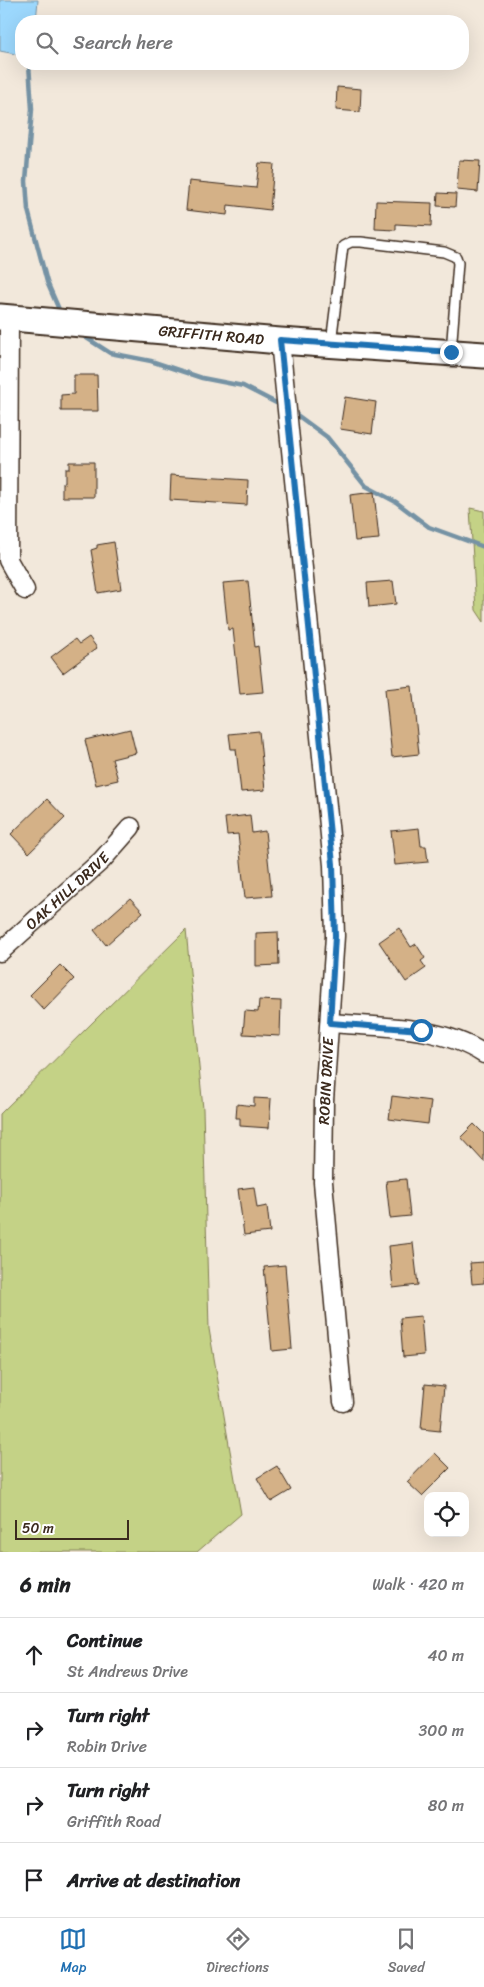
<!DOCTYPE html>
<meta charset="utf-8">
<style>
body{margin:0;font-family:Sriracha,sans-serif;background:#f2f2f2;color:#202124}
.controls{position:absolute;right:15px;bottom:15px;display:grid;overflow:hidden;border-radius:10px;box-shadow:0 5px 20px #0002}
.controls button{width:45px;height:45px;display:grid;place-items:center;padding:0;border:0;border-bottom:1px solid #e0e0e0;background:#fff;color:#202124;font:25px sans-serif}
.scale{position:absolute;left:15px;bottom:12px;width:114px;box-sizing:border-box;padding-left:5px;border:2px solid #3b2a1e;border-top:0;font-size:14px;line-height:18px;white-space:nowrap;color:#3b2a1e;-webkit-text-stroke:4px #fff;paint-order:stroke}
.stop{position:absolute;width:15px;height:15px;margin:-11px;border:4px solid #1f6fb2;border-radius:50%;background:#fff}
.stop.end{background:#1f6fb2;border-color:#fff;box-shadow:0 1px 5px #0008}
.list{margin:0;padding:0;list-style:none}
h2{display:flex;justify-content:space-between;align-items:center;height:65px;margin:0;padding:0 20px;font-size:21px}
h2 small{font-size:16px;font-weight:400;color:#757577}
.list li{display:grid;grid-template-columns:32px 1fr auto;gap:15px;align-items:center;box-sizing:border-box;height:75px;padding:0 20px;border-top:1px solid #e0e0e0}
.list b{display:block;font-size:19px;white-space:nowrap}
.list p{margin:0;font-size:16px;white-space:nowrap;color:#757577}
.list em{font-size:16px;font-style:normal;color:#757577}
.icon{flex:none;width:28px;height:28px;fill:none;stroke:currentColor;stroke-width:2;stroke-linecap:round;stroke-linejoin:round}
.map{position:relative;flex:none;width:484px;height:1552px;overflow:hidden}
.search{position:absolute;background:#fff;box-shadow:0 5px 20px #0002;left:15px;right:15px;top:15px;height:55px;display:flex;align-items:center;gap:12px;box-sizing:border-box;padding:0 18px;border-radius:20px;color:#757577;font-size:19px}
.sheet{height:365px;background:#fff}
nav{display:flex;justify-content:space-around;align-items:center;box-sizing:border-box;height:70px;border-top:1px solid #e0e0e0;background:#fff;font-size:14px;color:#757577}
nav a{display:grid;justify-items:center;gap:2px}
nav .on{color:#1f6fb2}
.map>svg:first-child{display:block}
.green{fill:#c4d286;stroke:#807e52}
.water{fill:#9cd8fd;stroke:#7592a4}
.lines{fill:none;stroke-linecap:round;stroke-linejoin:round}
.stream{stroke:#7592a4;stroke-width:4.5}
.building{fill:#d4b187;stroke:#3b2a1e}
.lane-casing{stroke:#3b2a1e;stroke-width:12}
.street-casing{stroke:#3b2a1e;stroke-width:21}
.secondary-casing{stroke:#3b2a1e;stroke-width:29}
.lane{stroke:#fff;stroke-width:9}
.street{stroke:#fff;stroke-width:18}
.secondary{stroke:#fff;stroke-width:25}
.route{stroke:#1f6fb2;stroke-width:6}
.labels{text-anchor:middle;stroke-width:4;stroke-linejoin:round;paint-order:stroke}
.street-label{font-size:15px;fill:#3b2a1e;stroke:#fff}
</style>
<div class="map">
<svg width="484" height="1552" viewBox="0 0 484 1552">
<rect width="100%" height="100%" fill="#f2e8db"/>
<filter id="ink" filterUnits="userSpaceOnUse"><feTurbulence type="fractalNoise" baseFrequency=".02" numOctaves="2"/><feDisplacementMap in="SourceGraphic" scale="10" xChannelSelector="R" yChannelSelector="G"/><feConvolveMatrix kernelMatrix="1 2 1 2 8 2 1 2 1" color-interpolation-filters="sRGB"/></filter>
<g filter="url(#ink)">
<path class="green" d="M 470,508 L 484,511 L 484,622 L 476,610 Z
M 186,930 L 203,1109 L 209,1329 L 241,1514 L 197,1552 L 0,1552 L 0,1114 Z"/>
<path class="water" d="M 0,0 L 38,0 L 36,21 L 21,21 L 21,55 L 0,51 Z"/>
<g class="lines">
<path class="stream" d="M 29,64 L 32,109 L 26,181 L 28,210 L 47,282 L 61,314
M 82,335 L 110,353 L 151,361 L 202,378 L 243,386 L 282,406
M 293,412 L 327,437 L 366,486 L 396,502 L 429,527 L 484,547"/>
</g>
<path class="building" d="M 337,87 L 361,89 L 360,112 L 336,110 Z
M 459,160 L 480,161 L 478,192 L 457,190 Z
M 259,163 L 274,164 L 270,210 L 228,205 L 227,215 L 186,210 L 189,181 L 256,188 Z
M 438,193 L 456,194 L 455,207 L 437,206 Z
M 376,201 L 432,203 L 431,226 L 396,224 L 396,230 L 375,229 Z
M 74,375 L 97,375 L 98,411 L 61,411 L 61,395 L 74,394 Z
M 345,397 L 376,402 L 372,434 L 340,429 Z
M 69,462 L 94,462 L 94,497 L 62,497 L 62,483 L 65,483 L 65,469 L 69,469 Z
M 171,475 L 248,480 L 247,505 L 170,500 Z
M 374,492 L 379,539 L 355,541 L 350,495 Z
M 114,542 L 121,589 L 98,593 L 91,550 L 97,548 L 97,545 Z
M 248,581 L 255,647 L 258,646 L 263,692 L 240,694 L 233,629 L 228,630 L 223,583 Z
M 393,581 L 396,604 L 369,607 L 367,583 Z
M 89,637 L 97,648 L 63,673 L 51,657 L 75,639 L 79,644 Z
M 412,686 L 419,754 L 392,757 L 385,689 Z
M 130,729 L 136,753 L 112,759 L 118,780 L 96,785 L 85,740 Z
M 259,731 L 265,790 L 241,792 L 236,749 L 231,749 L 229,734 Z
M 47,799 L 65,818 L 29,853 L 11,834 Z
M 250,815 L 252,833 L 265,831 L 272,896 L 245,898 L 238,834 L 227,835 L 225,818 Z
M 419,828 L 421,846 L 426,846 L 428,862 L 395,865 L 391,831 Z
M 130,898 L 143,912 L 106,945 L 94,930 Z
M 399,928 L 411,947 L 416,944 L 425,958 L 421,961 L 426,968 L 406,982 L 379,942 Z
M 278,932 L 279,965 L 256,966 L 256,933 Z
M 60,965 L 74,979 L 44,1010 L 30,995 Z
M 259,1000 L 281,1001 L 280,1036 L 243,1034 L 245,1011 L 258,1012 Z
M 392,1096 L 431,1101 L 428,1124 L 389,1119 Z
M 254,1098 L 271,1099 L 269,1128 L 240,1126 L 240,1118 L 236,1118 L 237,1104 L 254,1106 Z
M 474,1124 L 484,1134 L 484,1162 L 461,1137 Z
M 406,1179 L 410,1216 L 390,1218 L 386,1181 Z
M 254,1187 L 257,1208 L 267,1206 L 270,1232 L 244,1235 L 238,1189 Z
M 413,1243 L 418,1285 L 393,1288 L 389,1246 Z
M 484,1262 L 484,1283 L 472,1284 L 470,1263 Z
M 285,1265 L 292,1349 L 272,1351 L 264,1267 Z
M 421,1316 L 424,1355 L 403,1357 L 400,1318 Z
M 425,1384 L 444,1386 L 440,1431 L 421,1429 Z
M 435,1453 L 450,1468 L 422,1496 L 407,1482 Z
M 277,1466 L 291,1490 L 271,1502 L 257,1478 Z"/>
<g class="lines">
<g class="lane-casing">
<path id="lane" d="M 331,343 L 343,246 L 351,242 L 361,242 L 444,252 L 456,257 L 458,263 L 451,352"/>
</g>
<g class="street-casing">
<g id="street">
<path d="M 9,317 L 8,560 L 25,590"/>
<path d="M 280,341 L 333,865 L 335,936 L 324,1101 L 323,1182 L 343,1402"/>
<path id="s1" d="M 0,952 L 102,860 L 131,827"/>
<path d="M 330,1023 C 380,1027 440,1025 484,1054"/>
</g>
</g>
<g class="secondary-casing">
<g id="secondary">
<path id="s2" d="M 0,317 L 280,341 L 484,355"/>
</g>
</g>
<use href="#lane" class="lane"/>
<use href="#street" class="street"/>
<use href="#secondary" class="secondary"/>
</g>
</g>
<g class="lines" filter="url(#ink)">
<path class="route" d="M 421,1030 L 330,1023 L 335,936 L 333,864 L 280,340 L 451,352"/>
</g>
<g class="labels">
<g class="street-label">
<text dy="5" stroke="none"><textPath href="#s2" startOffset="212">GRIFFITH ROAD</textPath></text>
<text dy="5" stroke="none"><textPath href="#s1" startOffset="91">OAK HILL DRIVE</textPath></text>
<text transform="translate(326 1081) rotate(-87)" y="5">ROBIN DRIVE</text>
</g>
</g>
</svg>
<div class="controls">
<button><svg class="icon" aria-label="locate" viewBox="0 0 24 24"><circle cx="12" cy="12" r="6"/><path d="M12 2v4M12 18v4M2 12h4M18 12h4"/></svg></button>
</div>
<div class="scale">50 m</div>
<div class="stop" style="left:421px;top:1030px"></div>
<div class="stop end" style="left:451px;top:352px"></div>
<div class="search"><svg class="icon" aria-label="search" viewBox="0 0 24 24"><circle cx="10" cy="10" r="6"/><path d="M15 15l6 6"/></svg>Search here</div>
</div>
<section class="sheet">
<h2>6 min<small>Walk · 420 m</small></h2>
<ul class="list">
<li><svg class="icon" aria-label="ahead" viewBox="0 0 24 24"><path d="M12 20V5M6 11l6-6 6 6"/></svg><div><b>Continue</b><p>St Andrews Drive</p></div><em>40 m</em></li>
<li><svg class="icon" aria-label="right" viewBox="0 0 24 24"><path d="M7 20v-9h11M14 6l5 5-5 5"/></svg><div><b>Turn right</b><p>Robin Drive</p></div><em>300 m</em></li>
<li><svg class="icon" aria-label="right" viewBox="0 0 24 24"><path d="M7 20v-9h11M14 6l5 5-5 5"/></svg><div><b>Turn right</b><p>Griffith Road</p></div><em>80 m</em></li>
<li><svg class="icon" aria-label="arrive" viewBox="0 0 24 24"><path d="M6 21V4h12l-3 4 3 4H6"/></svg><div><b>Arrive at destination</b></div></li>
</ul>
</section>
<nav>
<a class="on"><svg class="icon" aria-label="map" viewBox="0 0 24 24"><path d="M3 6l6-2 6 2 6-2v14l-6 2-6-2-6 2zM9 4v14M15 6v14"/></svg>Map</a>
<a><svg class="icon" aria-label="directions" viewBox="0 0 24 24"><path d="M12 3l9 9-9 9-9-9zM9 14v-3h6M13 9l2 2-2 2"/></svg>Directions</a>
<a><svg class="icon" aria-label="saved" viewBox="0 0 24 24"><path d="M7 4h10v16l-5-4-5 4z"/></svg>Saved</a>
</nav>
